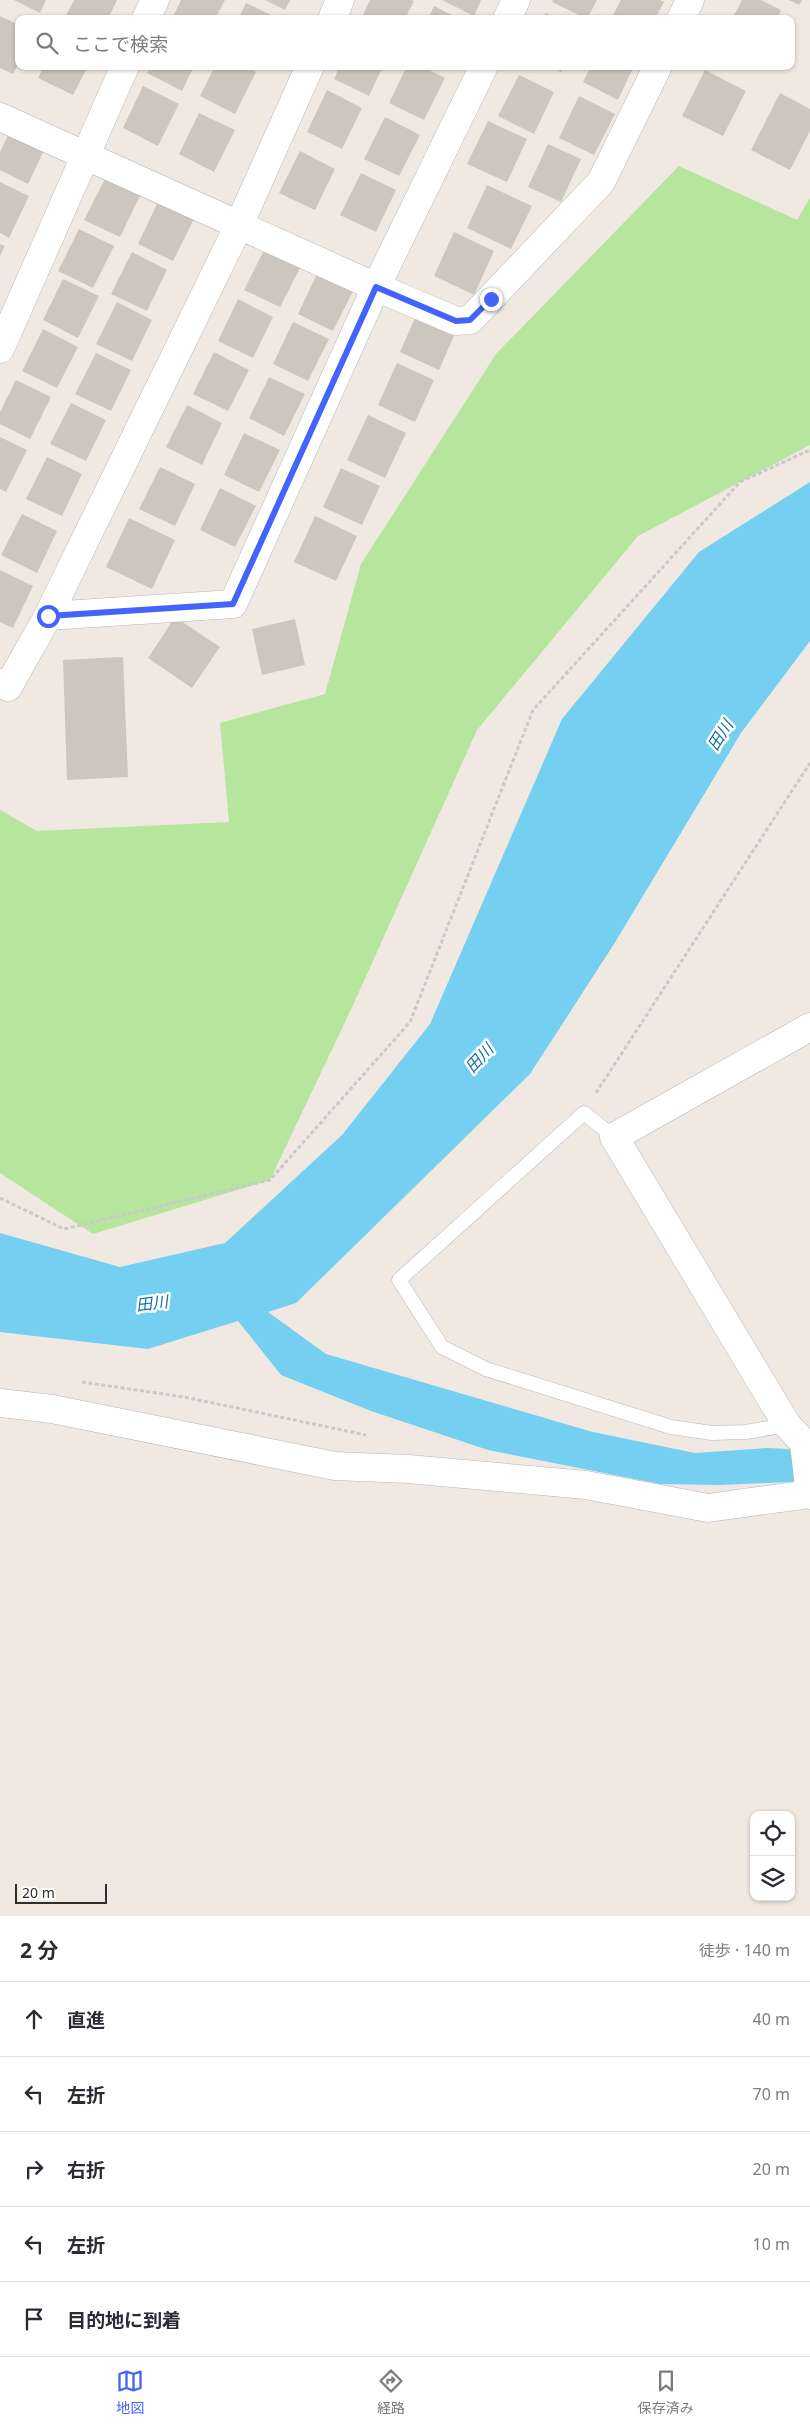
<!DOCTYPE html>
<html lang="ja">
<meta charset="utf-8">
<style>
body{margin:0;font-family:"Noto Sans","Noto Sans JP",sans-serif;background:#f7f7f7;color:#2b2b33}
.controls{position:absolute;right:15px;bottom:15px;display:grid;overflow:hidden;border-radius:10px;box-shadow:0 1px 4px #0004}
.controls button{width:45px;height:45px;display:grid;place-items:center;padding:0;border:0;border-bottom:1px solid #e1e1e2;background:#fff;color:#2b2b33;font:25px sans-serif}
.scale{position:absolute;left:15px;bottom:12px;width:92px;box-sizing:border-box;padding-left:5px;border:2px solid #2e2e2e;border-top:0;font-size:14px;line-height:18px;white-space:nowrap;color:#2e2e2e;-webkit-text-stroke:4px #fff;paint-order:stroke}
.stop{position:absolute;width:15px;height:15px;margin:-11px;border:4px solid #4264fb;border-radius:50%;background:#fff}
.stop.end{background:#4264fb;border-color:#fff;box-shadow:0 1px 5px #0008}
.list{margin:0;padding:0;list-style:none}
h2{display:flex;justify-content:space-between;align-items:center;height:65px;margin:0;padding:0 20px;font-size:21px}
h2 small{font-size:16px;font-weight:400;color:#7c7c81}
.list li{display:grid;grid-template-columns:32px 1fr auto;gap:15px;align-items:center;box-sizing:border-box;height:75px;padding:0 20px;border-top:1px solid #e1e1e2}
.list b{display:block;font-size:19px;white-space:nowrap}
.list em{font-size:16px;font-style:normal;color:#7c7c81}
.icon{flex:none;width:28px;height:28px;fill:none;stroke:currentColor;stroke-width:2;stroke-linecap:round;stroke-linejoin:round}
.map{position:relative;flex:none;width:810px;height:1916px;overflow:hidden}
.search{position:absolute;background:#fff;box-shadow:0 1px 4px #0004;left:15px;right:15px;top:15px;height:55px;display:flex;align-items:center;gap:12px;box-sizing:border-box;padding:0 18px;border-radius:10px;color:#7c7c81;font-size:19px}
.sheet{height:440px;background:#fff}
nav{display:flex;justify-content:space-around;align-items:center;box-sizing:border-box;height:70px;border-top:1px solid #e1e1e2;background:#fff;font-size:14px;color:#7c7c81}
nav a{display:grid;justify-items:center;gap:2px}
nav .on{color:#4264fb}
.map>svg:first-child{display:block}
.green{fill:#b6e59e}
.water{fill:#75cff0}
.building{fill:#cbc7bf}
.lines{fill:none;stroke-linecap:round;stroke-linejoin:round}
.lane-casing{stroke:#b4b7c1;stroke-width:15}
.street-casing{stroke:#b4b7c1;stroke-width:29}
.path{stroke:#c9c9c9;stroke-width:3;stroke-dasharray:4 2.5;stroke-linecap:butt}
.lane{stroke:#fff;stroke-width:14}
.street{stroke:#fff;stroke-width:28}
.route{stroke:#4264fb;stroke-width:6}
.labels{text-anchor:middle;stroke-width:5;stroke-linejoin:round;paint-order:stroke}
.water-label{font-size:16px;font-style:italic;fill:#0d6fa3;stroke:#fff}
</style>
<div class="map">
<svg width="810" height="1916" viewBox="0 0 810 1916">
<rect width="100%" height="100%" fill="#efe9e1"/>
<path class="green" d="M 679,166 L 797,220 L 810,198 L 810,445 L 638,536 L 477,730 L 354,1003 L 270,1180 L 93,1234 L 0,1173 L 0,810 L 37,831 L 229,822 L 220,723 L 325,694 L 361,564 L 496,354 Z"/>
<path class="water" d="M 810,482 L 810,641 L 741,733 L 614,944 L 530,1074 L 296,1303 L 268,1312 L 326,1354 L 593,1432 L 695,1453 L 767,1448 L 810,1450 L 810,1481 L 721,1485 L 660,1484 L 488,1450 L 371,1411 L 281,1375 L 238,1321 L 148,1349 L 0,1332 L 0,1233 L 120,1267 L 225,1243 L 342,1135 L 430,1024 L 562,719 L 699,552 Z"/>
<path class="building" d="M 14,0 L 46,0 L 40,13 Z
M 74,0 L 117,0 L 108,19 L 64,19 Z
M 181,0 L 225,0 L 215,19 L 172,19 Z
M 265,0 L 290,0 L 285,10 Z
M 370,0 L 411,0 L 414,1 L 405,19 L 361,19 Z
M 442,0 L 481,0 L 474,16 Z
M 553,0 L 597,0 L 587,19 L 552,2 Z
M 621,0 L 660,0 L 664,2 L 655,19 L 611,19 Z
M 742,0 L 761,0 L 781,10 L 777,19 L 732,19 Z
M 789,0 L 802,0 L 799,5 Z
M 246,3 L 280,19 L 238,19 Z
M 434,6 L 459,19 L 428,19 Z
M 546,13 L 557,19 L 543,19 Z
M 0,16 L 19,25 L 19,63 L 13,74 L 0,68 Z
M 44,66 L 88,66 L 73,95 L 38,78 Z
M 150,66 L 194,66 L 182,91 L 147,73 Z
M 215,66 L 244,66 L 256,72 L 235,114 L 200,96 Z
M 340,66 L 383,66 L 369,96 L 334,79 Z
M 407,66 L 421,66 L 445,78 L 424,120 L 389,103 Z
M 548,66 L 564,66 L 561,72 Z
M 591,66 L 634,66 L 618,100 L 583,82 Z
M 705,70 L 746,91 L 723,136 L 682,116 Z
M 519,75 L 554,92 L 534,134 L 498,116 Z
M 143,86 L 179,104 L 158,146 L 123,128 Z
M 327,90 L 362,108 L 342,149 L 307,132 Z
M 780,93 L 810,109 L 810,131 L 790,170 L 751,150 Z
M 579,96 L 615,114 L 594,155 L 559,138 Z
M 199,113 L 235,130 L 214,172 L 179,154 Z
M 385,117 L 420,135 L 399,176 L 364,159 Z
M 488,121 L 527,139 L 507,182 L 467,164 Z
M 13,125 L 48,142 L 28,184 L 0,170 L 0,152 Z
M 548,144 L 581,159 L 561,202 L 528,187 Z
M 300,151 L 335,169 L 315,210 L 279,193 Z
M 361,173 L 396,190 L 376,232 L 340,215 Z
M 105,179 L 140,196 L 120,237 L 84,220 Z
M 0,182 L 29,196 L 9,238 L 0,233 Z
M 487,185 L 532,206 L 511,249 L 467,228 Z
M 158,202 L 194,219 L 173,261 L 138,244 Z
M 79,229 L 114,246 L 93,288 L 58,271 Z
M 454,232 L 494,251 L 474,295 L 434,276 Z
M 0,244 L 5,246 L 0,256 Z
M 265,248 L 301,266 L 280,307 L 244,290 Z
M 132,252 L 167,270 L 147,311 L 111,294 Z
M 318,272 L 354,289 L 333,331 L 298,314 Z
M 63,279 L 99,296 L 78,338 L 43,320 Z
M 238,299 L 273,317 L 253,358 L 218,341 Z
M 117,302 L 152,320 L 132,361 L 96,344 Z
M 418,311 L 457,329 L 439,370 L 400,352 Z
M 293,322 L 329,339 L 308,381 L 273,364 Z
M 43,329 L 78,347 L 57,388 L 22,371 Z
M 214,352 L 249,370 L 228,411 L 193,394 Z
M 96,353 L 131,370 L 111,411 L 75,394 Z
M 397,363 L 434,380 L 415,422 L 378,405 Z
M 269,377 L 305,394 L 284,436 L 249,418 Z
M 16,380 L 51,397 L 30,439 L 0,424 L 0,412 Z
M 71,403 L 106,420 L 86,461 L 50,444 Z
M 187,405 L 222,423 L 202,465 L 166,447 Z
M 368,415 L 406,433 L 385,478 L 347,460 Z
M 244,433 L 280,450 L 259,492 L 224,475 Z
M 0,437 L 27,450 L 6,492 L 0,489 Z
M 47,457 L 82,474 L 62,516 L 26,499 Z
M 160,467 L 195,484 L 175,526 L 139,509 Z
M 341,468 L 380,486 L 362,525 L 323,507 Z
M 220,488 L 256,506 L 235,547 L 200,530 Z
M 22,514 L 57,531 L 37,573 L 1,555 Z
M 315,516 L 357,536 L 336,581 L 294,562 Z
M 129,518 L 175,540 L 152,589 L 106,567 Z
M 0,570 L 33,586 L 13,628 L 0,622 Z
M 175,617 L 220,647 L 192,688 L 148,658 Z
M 295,619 L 305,665 L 262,675 L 252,629 Z
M 123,657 L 128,777 L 67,780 L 63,660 Z"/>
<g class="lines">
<g class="lane-casing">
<path id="lane" d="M 614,1137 L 584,1113 L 399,1280 L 442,1347 L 486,1369 L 671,1427 L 712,1433 L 746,1432 L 787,1425"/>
</g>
<g class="street-casing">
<path id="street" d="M 146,19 L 155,0
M 332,19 L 340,0
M 507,19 L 516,0
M 681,19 L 690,0
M 0,117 L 376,287 L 456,321 L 470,320 L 601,182 L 658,66
M 0,349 L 125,66
M 48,616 L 239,225 L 310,66
M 0,683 L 8,687 L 48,616 L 233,604 L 376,287 L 484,66
M 810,1027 L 614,1137 L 787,1425 L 804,1443 L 810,1495
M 0,1403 L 52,1409 L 335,1466 L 408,1469 L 586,1485 L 708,1508 L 809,1494"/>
</g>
<path class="path" d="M 596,1093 L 810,763
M 0,1198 L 64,1229 L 270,1180 L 410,1022 L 533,710 L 740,482 L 810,450
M 82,1382 L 184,1397 L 366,1435"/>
<use href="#lane" class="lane"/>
<use href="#street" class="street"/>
</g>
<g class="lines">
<path class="route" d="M 48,616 L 233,604 L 376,287 L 456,321 L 470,320 L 491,299"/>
</g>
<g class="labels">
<g class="water-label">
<text transform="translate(720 735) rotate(-58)" y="6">田川</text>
<text transform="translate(479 1058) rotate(-47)" y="6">田川</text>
<text transform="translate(152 1303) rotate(-7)" y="6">田川</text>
</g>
</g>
</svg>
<div class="controls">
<button><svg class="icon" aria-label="locate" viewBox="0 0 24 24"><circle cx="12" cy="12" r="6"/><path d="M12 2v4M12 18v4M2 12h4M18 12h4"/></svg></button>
<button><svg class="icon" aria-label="layers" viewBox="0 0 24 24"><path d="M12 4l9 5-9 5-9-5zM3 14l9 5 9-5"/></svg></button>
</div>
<div class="scale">20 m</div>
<div class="stop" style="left:48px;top:616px"></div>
<div class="stop end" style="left:491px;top:299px"></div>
<div class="search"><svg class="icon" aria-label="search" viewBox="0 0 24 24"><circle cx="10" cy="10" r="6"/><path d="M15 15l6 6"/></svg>ここで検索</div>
</div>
<section class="sheet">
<h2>2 分<small>徒歩 · 140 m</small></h2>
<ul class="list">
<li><svg class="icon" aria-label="ahead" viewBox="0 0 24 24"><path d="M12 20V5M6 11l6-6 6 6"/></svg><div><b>直進</b></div><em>40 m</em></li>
<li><svg class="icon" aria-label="left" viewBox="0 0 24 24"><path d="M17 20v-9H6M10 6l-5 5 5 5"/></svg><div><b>左折</b></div><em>70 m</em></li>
<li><svg class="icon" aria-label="right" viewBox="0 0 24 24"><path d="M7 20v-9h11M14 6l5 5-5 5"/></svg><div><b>右折</b></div><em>20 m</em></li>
<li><svg class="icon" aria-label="left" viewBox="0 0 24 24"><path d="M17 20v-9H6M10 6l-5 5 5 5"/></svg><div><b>左折</b></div><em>10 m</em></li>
<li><svg class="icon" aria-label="arrive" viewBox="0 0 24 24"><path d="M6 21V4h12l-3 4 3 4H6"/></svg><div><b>目的地に到着</b></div></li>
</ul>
</section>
<nav>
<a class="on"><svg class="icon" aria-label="map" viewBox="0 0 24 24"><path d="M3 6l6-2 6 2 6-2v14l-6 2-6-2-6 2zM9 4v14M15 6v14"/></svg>地図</a>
<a><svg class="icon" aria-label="directions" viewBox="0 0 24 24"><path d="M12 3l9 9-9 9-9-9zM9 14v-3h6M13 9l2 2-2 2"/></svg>経路</a>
<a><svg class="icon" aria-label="saved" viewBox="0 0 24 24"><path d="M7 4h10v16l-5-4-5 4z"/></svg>保存済み</a>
</nav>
